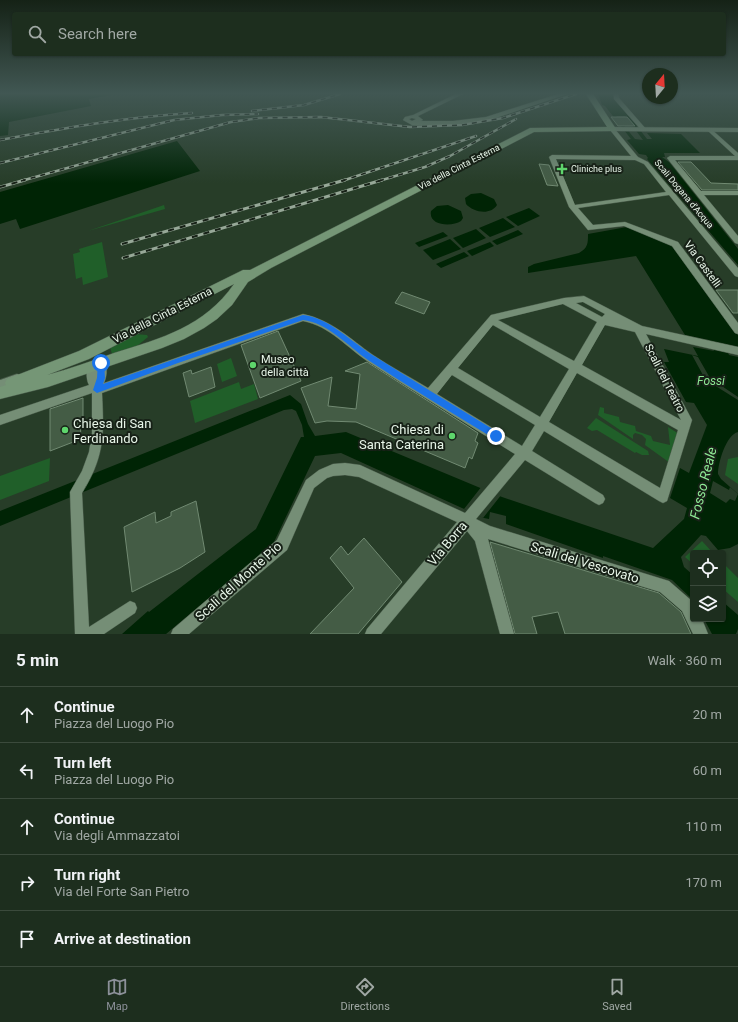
<!DOCTYPE html>
<meta charset="utf-8">
<style>
body{margin:0;font-family:Roboto,sans-serif;background:#2a3a2b;color:#f1f3f6}
.controls{position:absolute;right:12px;bottom:12px;display:grid;overflow:hidden;border-radius:4px;box-shadow:0 1px 3px #0004}
.controls button{width:36px;height:36px;display:grid;place-items:center;padding:0;border:0;border-bottom:1px solid #3b4a3c;background:#1d2e1e;color:#f1f3f6;font:20px sans-serif}
.compass{position:absolute;left:642px;top:68px;width:36px;height:36px;border-radius:50%;background:#1d2e1e;box-shadow:0 1px 3px #0004;rotate:18deg}
.stop{position:absolute;width:12px;height:12px;margin:-9px;border:3px solid #1a73e8;border-radius:50%;background:#fff}
.stop.end{background:#1a73e8;border-color:#fff;box-shadow:0 1px 4px #0008}
.list{margin:0;padding:0;list-style:none}
h2{display:flex;justify-content:space-between;align-items:center;height:52px;margin:0;padding:0 16px;font-size:17px}
h2 small{font-size:13px;font-weight:400;color:#a0a8a4}
.list li{display:grid;grid-template-columns:26px 1fr auto;gap:12px;align-items:center;box-sizing:border-box;height:56px;padding:0 16px;border-top:1px solid #3b4a3c}
.list b{display:block;font-size:15px;white-space:nowrap}
.list p{margin:0;font-size:13px;white-space:nowrap;color:#a0a8a4}
.list em{font-size:13px;font-style:normal;color:#a0a8a4}
.icon{flex:none;width:22px;height:22px;fill:none;stroke:currentColor;stroke-width:2;stroke-linecap:round;stroke-linejoin:round}
.map{position:relative;flex:none;width:738px;height:634px;overflow:hidden}
.search{position:absolute;background:#1d2e1e;box-shadow:0 1px 3px #0004;left:12px;right:12px;top:12px;height:44px;display:flex;align-items:center;gap:10px;box-sizing:border-box;padding:0 14px;border-radius:4px;color:#a0a8a4;font-size:15px}
.sheet{height:332px;background:#1d2e1e}
nav{display:flex;justify-content:space-around;align-items:center;box-sizing:border-box;height:56px;border-top:1px solid #3b4a3c;background:#1d2e1e;font-size:11px;color:#a0a8a4}
nav a{display:grid;justify-items:center;gap:2px}
nav .on{color:#8c9099}
.map>svg:first-child{display:block}
.green{fill:#205f29}
.water{fill:#002405;fill-rule:evenodd}
.pier{fill:#273d28}
.building{fill:#445c45;stroke:#718a72}
.lines{fill:none;stroke-linecap:round;stroke-linejoin:round}
.minor-casing{stroke:#475a48;stroke-width:1}
.tertiary-casing{stroke:#475a48;stroke-width:1}
.secondary-casing{stroke:#475a48;stroke-width:1}
.minor{fill:#758e76;fill-rule:evenodd}
.tertiary{fill:#758e76;fill-rule:evenodd}
.secondary{fill:#759676;fill-rule:evenodd}
.rail-far1-casing{stroke:#97a898;stroke-width:2.5}
.rail-casing{stroke:#97a898;stroke-width:3}
.rail-far1{stroke:#172117;stroke-width:1.5;stroke-dasharray:5;stroke-linecap:butt}
.rail{stroke:#172117;stroke-width:2;stroke-dasharray:6;stroke-linecap:butt}
.route{fill:#1a73e8}
.poi-dot{fill:#5ed56c;stroke:#172117;stroke-width:1.5}
.labels{text-anchor:middle;stroke-width:4;stroke-linejoin:round;paint-order:stroke}
.far-street-label{font-size:9px;fill:#e8f6e9;stroke:#172117}
.far-poi-label{font-size:9px;fill:#e8f6e9;stroke:#172117;text-anchor:start}
.street-label{font-size:11px;fill:#e8f6e9;stroke:#172117}
.poi-label{font-size:11px;fill:#e8f6e9;stroke:#172117;text-anchor:start}
.water-label{font-size:12px;font-style:italic;fill:#8de894;stroke:#172117}
.near-poi-label{font-size:13px;fill:#e8f6e9;stroke:#172117;text-anchor:start}
.near-street-label{font-size:13px;fill:#e8f6e9;stroke:#172117}
.near-water-label{font-size:14px;font-style:italic;fill:#8de894;stroke:#172117}
</style>
<div class="map">
<svg width="738" height="634" viewBox="0 0 738 634">
<rect width="100%" height="100%" fill="#273d28"/>
<path class="green" d="M 164,205 L 165,209 L 88,231 Z
M 102,242 L 108,277 L 83,285 L 82,277 L 76,279 L 73,254 L 80,252 L 79,249 Z
M 134,334 L 147,335 L 148,337 L 137,346 L 112,354 L 110,347 Z
M 231,358 L 237,376 L 222,382 L 217,364 Z
M 239,382 L 241,389 L 254,384 L 258,399 L 195,423 L 190,401 Z
M 600,407 L 604,408 L 604,413 L 619,417 L 620,422 L 635,426 L 636,431 L 651,436 L 653,441 L 670,445 L 668,427 L 679,434 L 670,463 L 645,445 L 646,439 L 642,435 L 635,433 L 633,435 L 633,439 L 598,415 Z
M 596,418 L 648,451 L 649,455 L 642,455 L 636,452 L 635,453 L 597,430 L 592,431 L 587,428 Z
M 738,457 L 738,484 L 725,475 L 728,459 Z
M 50,458 L 49,481 L 0,500 L 0,476 Z
M 702,541 L 713,553 L 693,553 L 693,564 L 685,557 Z
M 723,563 L 738,578 L 738,602 L 723,589 Z"/>
<path class="water" d="M 0,94 L 117,94 L 89,99 L 91,106 L 9,122 L 8,135 L 0,136 Z
M 598,94 L 612,94 L 647,139 L 652,139 L 647,133 L 681,134 L 700,153 L 664,153 L 665,157 L 662,157 L 669,162 L 738,249 L 738,265 L 647,159 L 648,158 L 646,155 L 639,154 L 627,140 L 631,139 L 605,106 L 602,105 ZM 616,116 L 625,116 L 643,140 L 635,139 Z
M 177,141 L 200,171 L 20,229 L 16,219 L 0,224 L 0,192 Z
M 481,193 L 494,199 L 497,205 C 490,216 473,212 466,204 L 465,198 L 471,194 Z
M 448,205 L 461,211 L 463,218 L 461,221 C 452,227 428,226 431,211 L 437,206 Z
M 529,208 L 540,216 L 518,226 L 506,217 Z
M 503,218 L 515,227 L 490,237 L 479,228 Z
M 627,227 L 674,246 L 738,335 L 738,347 L 724,344 L 729,355 L 738,357 L 738,432 C 726,435 718,463 718,474 L 721,479 L 738,494 L 738,544 L 730,548 L 718,550 L 706,536 L 701,535 L 681,557 L 684,567 L 693,575 L 693,600 L 672,580 L 603,556 L 603,558 L 506,524 L 506,516 L 490,512 L 489,519 L 484,518 L 341,453 L 315,456 L 273,544 L 166,634 L 122,634 L 148,611 L 149,612 L 256,529 L 301,437 L 304,437 L 302,425 L 296,411 L 292,409 L 284,410 L 0,526 L 0,511 L 290,395 L 301,404 L 308,424 L 315,436 L 346,432 L 502,497 L 653,548 L 684,519 L 687,508 L 670,498 L 680,468 L 689,473 L 707,425 L 694,403 L 686,402 L 664,362 L 669,362 L 664,349 L 698,356 L 693,347 L 714,351 L 709,340 L 685,335 L 636,256 L 528,273 L 528,267 L 534,264 L 579,253 C 588,248 588,243 588,234 Z
M 476,229 L 486,238 L 463,248 L 453,238 Z
M 518,230 L 523,234 L 497,245 L 492,241 Z
M 443,232 L 448,236 L 419,247 L 415,243 Z
M 450,239 L 461,249 L 433,260 L 423,250 Z
M 490,242 L 494,246 L 472,256 L 467,251 Z
M 464,252 L 469,256 L 441,268 L 436,264 Z
M 723,602 L 738,615 L 738,629 L 736,634 L 712,634 L 704,619 L 723,619 Z"/>
<path class="pier" d="M 692,355 L 698,357 L 710,378 L 738,397 L 738,400 L 714,385 L 704,377 Z
M 713,481 L 729,490 L 730,487 L 738,494 L 735,501 L 730,499 L 726,503 L 710,493 Z
M 482,486 L 502,494 L 483,518 L 464,509 Z"/>
<path class="building" d="M 611,117 L 627,117 L 635,126 L 618,126 Z
M 678,162 L 691,162 L 711,183 L 738,184 L 738,190 L 702,190 Z
M 539,164 L 549,165 L 558,186 L 547,185 Z
M 716,290 L 738,290 L 738,313 L 733,313 Z
M 402,292 L 430,302 L 424,314 L 395,303 Z
M 278,331 L 301,381 L 260,398 L 241,345 Z
M 367,362 L 478,433 L 475,441 L 478,443 L 472,459 L 469,457 L 465,468 L 356,422 L 327,421 L 315,423 L 301,388 L 332,377 L 328,406 L 356,409 L 360,374 L 345,371 Z
M 211,367 L 215,387 L 189,397 L 183,373 L 191,370 L 192,374 Z
M 83,398 L 83,417 L 80,418 L 81,439 L 50,451 L 50,409 Z
M 196,501 L 205,552 L 180,568 L 132,592 L 124,527 L 155,512 L 156,523 L 171,516 L 171,512 Z
M 364,538 L 402,582 L 358,634 L 310,634 L 354,588 L 330,558 L 341,546 L 348,555 Z
M 490,542 L 659,593 L 681,612 L 691,634 L 565,634 L 558,612 L 532,617 L 537,634 L 515,634 Z"/>
<g class="lines">
<g class="minor-casing">
<path id="minor" d="M 456,94 L 463,94 L 418,116 L 423,120 L 421,121 L 453,121 L 486,117 L 558,94 L 567,94 L 487,121 L 453,125 L 412,125 L 403,120 L 405,117 L 413,115 ZM 412,118 L 416,119 L 412,121 L 409,119 Z
M 614,94 L 618,94 L 619,98 L 646,129 L 646,131 L 642,131 L 614,99 Z
M 610,128 L 614,128 L 638,157 L 648,162 L 738,268 L 738,277 L 735,276 L 669,195 L 578,208 L 593,225 L 625,222 L 678,242 L 738,323 L 738,334 L 735,333 L 672,246 L 624,226 L 588,230 L 569,207 L 549,157 L 552,155 L 631,156 L 610,130 ZM 556,159 L 635,160 L 644,164 L 666,192 L 575,205 Z
M 710,128 L 738,153 L 738,160 L 675,160 L 701,191 L 738,191 L 738,195 L 704,195 L 738,236 L 738,244 L 735,243 L 667,158 L 670,156 L 735,156 L 708,131 L 708,129 Z
M 584,296 L 642,326 L 738,347 L 738,355 L 646,334 L 692,420 L 667,501 L 663,503 L 659,501 L 544,431 L 532,451 L 603,495 L 605,499 L 603,503 L 599,505 L 595,503 L 525,460 L 476,519 L 490,526 L 669,581 L 692,601 L 693,619 L 702,619 L 708,634 L 693,634 L 682,611 L 660,592 L 488,539 L 514,634 L 500,634 L 475,541 L 467,531 L 381,634 L 365,634 L 367,629 L 457,522 L 359,477 L 345,475 L 333,476 L 327,478 L 314,488 L 287,550 L 189,634 L 171,634 L 173,629 L 277,540 L 306,480 L 319,470 L 333,464 L 345,463 L 360,465 L 465,513 L 515,454 C 467,424 418,394 370,363 C 347,348 330,326 303,321 L 102,393 C 104,435 105,456 82,493 L 89,627 L 130,601 L 135,603 L 137,608 L 135,613 L 104,634 L 75,634 L 70,492 L 82,471 L 89,452 L 92,433 L 92,393 L 0,425 L 0,415 L 89,385 C 86,380 86,370 88,364 L 92,363 L 96,365 L 98,360 L 101,359 L 104,360 C 108,367 107,376 104,383 L 303,314 C 332,320 350,339 373,355 C 391,367 410,377 428,388 L 491,315 L 564,298 ZM 583,302 L 605,314 L 602,317 L 576,303 ZM 563,304 L 597,322 L 574,361 L 498,320 ZM 493,325 L 569,369 L 540,417 L 458,368 ZM 605,325 L 635,332 L 681,420 L 582,365 ZM 577,373 L 678,430 L 660,488 L 549,422 ZM 452,375 L 535,425 L 522,446 L 437,394 Z
M 17,374 L 21,375 L 22,378 L 21,381 L 0,388 L 0,380 Z"/>
</g>
<g class="tertiary-casing">
<path id="tertiary" d="M 609,127 L 738,128 L 738,132 L 612,131 L 608,129 Z"/>
</g>
<g class="secondary-casing">
<path id="secondary" d="M 586,94 L 593,94 L 616,129 L 615,131 L 534,132 L 271,268 L 248,282 L 232,305 L 217,319 L 204,328 L 184,339 L 162,348 L 48,387 L 0,399 L 0,387 L 6,385 L 5,383 L 7,379 L 79,351 L 243,270 L 250,270 L 530,128 L 607,127 ZM 234,284 C 204,327 162,338 114,353 C 92,361 69,369 47,375 L 89,359 Z"/>
</g>
<use href="#minor" class="minor"/>
<use href="#tertiary" class="tertiary"/>
<use href="#secondary" class="secondary"/>
<g class="rail-far1-casing">
<path id="rail-far1" d="M 252,111 L 304,105 L 340,94
M 0,140 C 64,128 127,117 192,113
M 0,163 L 174,120 L 222,115 L 258,114
M 21,181 L 231,122 L 259,118 L 321,117 L 410,127 L 462,125 L 503,118 L 576,94
M 342,181 L 476,136
M 379,181 L 425,167 L 450,156 L 516,119"/>
</g>
<g class="rail-casing">
<path id="rail" d="M 0,187 L 25,180
M 122,244 L 345,180
M 123,258 L 382,180"/>
</g>
<use href="#rail-far1" class="rail-far1"/>
<use href="#rail" class="rail"/>
</g>
<linearGradient id="sky" x2="0" y2="1"><stop stop-color="#152216"/><stop offset="0.51" stop-color="#415753"/><stop offset="1" stop-color="#415753" stop-opacity="0"/></linearGradient>
<rect width="738" height="183" fill="url(#sky)"/>
<path class="route" d="M 303,315 C 330,318 351,342 374,356 C 415,382 457,407 499,433 L 499,438 L 493,438 C 451,412 409,387 368,360 C 348,346 328,323 303,320 L 178,363 L 97,393 L 93,390 L 97,378 L 98,361 L 103,361 L 104,363 L 105,378 L 103,384 Z"/>
<g class="poi-dot">
<path d="M560 163h4v4h4v4h-4v4h-4v-4h-4v-4h4z"/>
<circle cx="253" cy="365" r="4"/>
<circle cx="65" cy="430" r="4"/>
<circle cx="452" cy="436" r="4"/>
</g>
<g class="labels">
<g class="far-street-label">
<text transform="translate(459 167) rotate(-27)" y="3">Via della Cinta Esterna</text>
<text transform="translate(684 194) rotate(50)" y="3">Scali Dogana d'Acqua</text>
</g>
<g class="far-poi-label">
<text x="571" y="172">Cliniche plus</text>
</g>
<g class="street-label">
<text transform="translate(703 264) rotate(54)" y="4">Via Castelli</text>
<text transform="translate(162 315) rotate(-27)" y="4">Via della Cinta Esterna</text>
<text transform="translate(665 378) rotate(63)" y="4">Scali del Teatro</text>
</g>
<g class="poi-label">
<text x="261" y="363">Museo<tspan x="261" dy="13">della città</tspan></text>
</g>
<g class="water-label">
<text x="711" y="385">Fossi</text>
</g>
<g class="near-poi-label">
<text x="73" y="428">Chiesa di San<tspan x="73" dy="15">Ferdinando</tspan></text>
<text x="444" y="434" text-anchor="end">Chiesa di<tspan x="444" dy="15">Santa Caterina</tspan></text>
</g>
<g class="near-street-label">
<text transform="translate(447 543) rotate(-50)" y="5">Via Borra</text>
<text transform="translate(585 562) rotate(17)" y="5">Scali del Vescovato</text>
<text transform="translate(238 581) rotate(-42)" y="5">Scali del Monte Pio</text>
</g>
<g class="near-water-label">
<text transform="translate(703 483) rotate(-76)" y="5">Fosso Reale</text>
</g>
</g>
</svg>
<div class="controls">
<button><svg class="icon" aria-label="locate" viewBox="0 0 24 24"><circle cx="12" cy="12" r="6"/><path d="M12 2v4M12 18v4M2 12h4M18 12h4"/></svg></button>
<button><svg class="icon" aria-label="layers" viewBox="0 0 24 24"><path d="M12 4l9 5-9 5-9-5zM3 14l9 5 9-5"/></svg></button>
</div>
<svg class="compass" viewBox="-18 -18 36 36"><path d="M0-13l5 13h-10z" fill="#e53935"/><path d="M0 13l5-13h-10z" fill="#a0a8a4"/></svg>
<div class="stop" style="left:101px;top:363px"></div>
<div class="stop end" style="left:496px;top:436px"></div>
<div class="search"><svg class="icon" aria-label="search" viewBox="0 0 24 24"><circle cx="10" cy="10" r="6"/><path d="M15 15l6 6"/></svg>Search here</div>
</div>
<section class="sheet">
<h2>5 min<small>Walk · 360 m</small></h2>
<ul class="list">
<li><svg class="icon" aria-label="ahead" viewBox="0 0 24 24"><path d="M12 20V5M6 11l6-6 6 6"/></svg><div><b>Continue</b><p>Piazza del Luogo Pio</p></div><em>20 m</em></li>
<li><svg class="icon" aria-label="left" viewBox="0 0 24 24"><path d="M17 20v-9H6M10 6l-5 5 5 5"/></svg><div><b>Turn left</b><p>Piazza del Luogo Pio</p></div><em>60 m</em></li>
<li><svg class="icon" aria-label="ahead" viewBox="0 0 24 24"><path d="M12 20V5M6 11l6-6 6 6"/></svg><div><b>Continue</b><p>Via degli Ammazzatoi</p></div><em>110 m</em></li>
<li><svg class="icon" aria-label="right" viewBox="0 0 24 24"><path d="M7 20v-9h11M14 6l5 5-5 5"/></svg><div><b>Turn right</b><p>Via del Forte San Pietro</p></div><em>170 m</em></li>
<li><svg class="icon" aria-label="arrive" viewBox="0 0 24 24"><path d="M6 21V4h12l-3 4 3 4H6"/></svg><div><b>Arrive at destination</b></div></li>
</ul>
</section>
<nav>
<a class="on"><svg class="icon" aria-label="map" viewBox="0 0 24 24"><path d="M3 6l6-2 6 2 6-2v14l-6 2-6-2-6 2zM9 4v14M15 6v14"/></svg>Map</a>
<a><svg class="icon" aria-label="directions" viewBox="0 0 24 24"><path d="M12 3l9 9-9 9-9-9zM9 14v-3h6M13 9l2 2-2 2"/></svg>Directions</a>
<a><svg class="icon" aria-label="saved" viewBox="0 0 24 24"><path d="M7 4h10v16l-5-4-5 4z"/></svg>Saved</a>
</nav>
